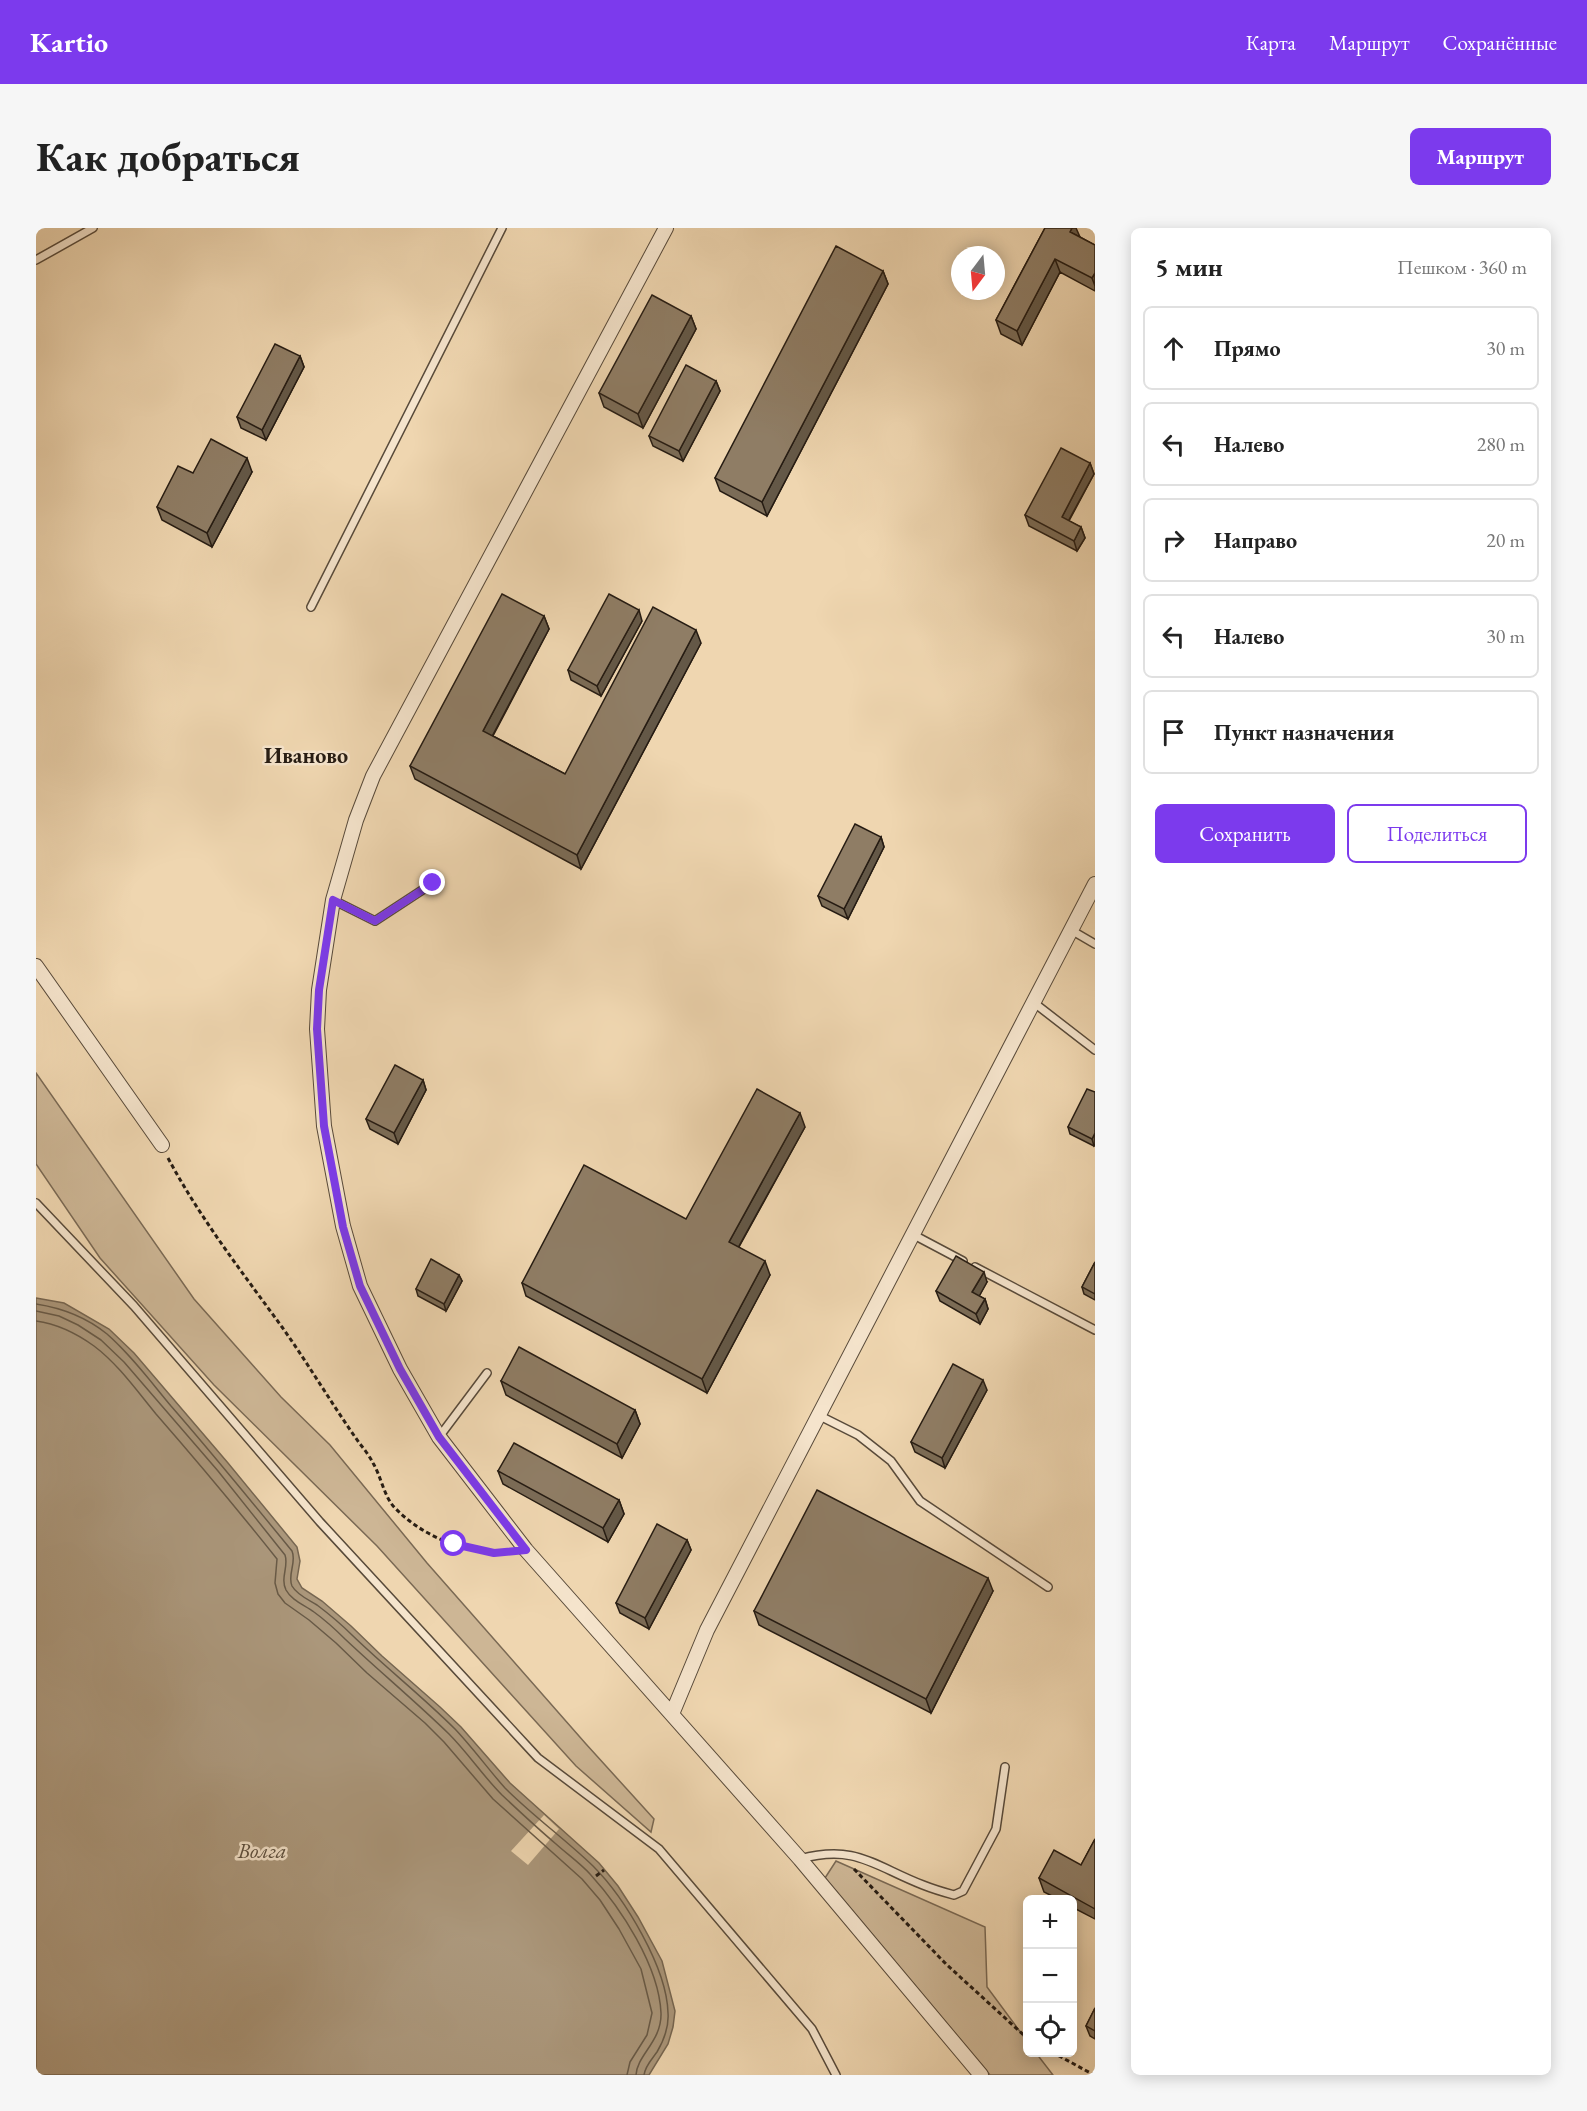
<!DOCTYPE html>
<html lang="ru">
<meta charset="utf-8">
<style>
body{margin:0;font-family:"EB Garamond",serif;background:#f6f6f6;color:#222}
.controls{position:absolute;right:18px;bottom:18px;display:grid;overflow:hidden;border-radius:9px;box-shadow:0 3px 15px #0003}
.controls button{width:54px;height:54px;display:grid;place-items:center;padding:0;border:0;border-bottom:2px solid #e0e0e0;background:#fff;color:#222;font:30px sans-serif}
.compass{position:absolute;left:915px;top:18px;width:54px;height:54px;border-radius:50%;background:#fff;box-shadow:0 3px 15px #0003;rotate:196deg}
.stop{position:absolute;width:18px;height:18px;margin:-14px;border:4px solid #7c3aed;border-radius:50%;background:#fff}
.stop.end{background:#7c3aed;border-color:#fff;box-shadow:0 2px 6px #0008}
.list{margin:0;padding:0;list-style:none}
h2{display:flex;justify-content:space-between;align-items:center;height:78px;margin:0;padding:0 24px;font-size:26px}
h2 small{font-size:20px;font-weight:400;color:#767676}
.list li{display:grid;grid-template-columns:39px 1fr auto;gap:18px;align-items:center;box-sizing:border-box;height:84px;margin:0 12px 12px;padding:0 12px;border:2px solid #e0e0e0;border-radius:9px}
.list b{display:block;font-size:22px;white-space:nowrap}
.list em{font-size:20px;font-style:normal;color:#767676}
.actions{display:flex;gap:12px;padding:18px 24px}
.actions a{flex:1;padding:14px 0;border:2px solid #7c3aed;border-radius:9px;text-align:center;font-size:21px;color:#7c3aed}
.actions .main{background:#7c3aed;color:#fff}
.icon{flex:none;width:33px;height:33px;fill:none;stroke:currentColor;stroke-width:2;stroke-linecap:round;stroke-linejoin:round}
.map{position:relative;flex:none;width:1059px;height:1847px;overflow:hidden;border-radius:9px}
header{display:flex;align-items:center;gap:36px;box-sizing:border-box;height:84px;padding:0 30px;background:#7c3aed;color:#fff}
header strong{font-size:28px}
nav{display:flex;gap:33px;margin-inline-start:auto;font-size:21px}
.intro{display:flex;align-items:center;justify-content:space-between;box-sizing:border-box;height:144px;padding:0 36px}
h1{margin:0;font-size:42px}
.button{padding:15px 27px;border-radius:9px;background:#7c3aed;color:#fff;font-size:21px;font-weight:700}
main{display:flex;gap:36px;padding:0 36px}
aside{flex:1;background:#fff;border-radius:9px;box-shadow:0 3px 15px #0003}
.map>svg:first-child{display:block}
.green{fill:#cdb695;stroke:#7a6954;stroke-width:1.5}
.water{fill:#ab977b;stroke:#766651;stroke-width:1.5}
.pier{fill:#efd6b0}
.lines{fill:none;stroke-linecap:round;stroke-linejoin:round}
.shore{stroke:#685a47;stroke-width:1.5}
.lane-casing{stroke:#584a3a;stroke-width:10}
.street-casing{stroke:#584a3a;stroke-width:16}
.path{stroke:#261c13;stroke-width:3;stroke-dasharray:4.5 3;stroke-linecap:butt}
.lane{stroke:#f5e4cc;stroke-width:7}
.street{stroke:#f5e4cc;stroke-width:14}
.wall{fill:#7b6c57;stroke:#261c13;stroke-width:1.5}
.shaded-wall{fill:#645847;stroke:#261c13;stroke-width:1.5}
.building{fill:#8f7d65;stroke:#261c13;stroke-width:1.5}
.route{stroke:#7c3aed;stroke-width:8}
.labels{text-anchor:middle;stroke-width:5;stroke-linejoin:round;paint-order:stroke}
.neighbourhood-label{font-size:22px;font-weight:bold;fill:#261c13;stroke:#f5e4cc}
.water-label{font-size:22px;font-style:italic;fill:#5b4d3d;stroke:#f5e4cc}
</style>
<header>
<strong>Kartio</strong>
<nav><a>Карта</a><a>Маршрут</a><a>Сохранённые</a></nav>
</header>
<div class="intro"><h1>Как добраться</h1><a class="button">Маршрут</a></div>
<main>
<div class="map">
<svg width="1059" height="1847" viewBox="0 0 1059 1847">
<rect width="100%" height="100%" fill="#efd6b0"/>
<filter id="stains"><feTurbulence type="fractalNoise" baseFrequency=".00333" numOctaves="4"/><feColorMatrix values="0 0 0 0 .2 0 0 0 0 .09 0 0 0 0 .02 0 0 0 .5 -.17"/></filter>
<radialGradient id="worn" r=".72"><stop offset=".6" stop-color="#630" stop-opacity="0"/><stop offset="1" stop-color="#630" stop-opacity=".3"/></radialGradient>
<path class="green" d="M 0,845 L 158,1071 L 245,1169 L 294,1217 L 391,1335 L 550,1516 L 618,1591 L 615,1604 L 540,1538 L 341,1318 L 178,1157 L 64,1030 L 0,936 Z
M 800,1633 L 949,1699 L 951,1759 L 991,1813 L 992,1824 L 1000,1825 L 1017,1847 L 954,1847 L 789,1650 Z"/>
<path class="water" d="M 0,1070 L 28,1075 L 73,1101 L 98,1125 L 192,1235 L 261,1319 L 264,1333 L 261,1351 L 266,1360 L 286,1373 L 315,1398 L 346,1428 L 404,1479 L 425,1499 L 474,1555 L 563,1635 L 582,1658 L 602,1689 L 626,1733 L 639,1783 L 637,1799 L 632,1816 L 613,1847 L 0,1847 Z"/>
<path class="pier" d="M 508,1587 L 523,1601 L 492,1637 L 475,1623 Z"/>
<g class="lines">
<path class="shore" d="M 0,1076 C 26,1080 50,1089 71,1106 C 95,1127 115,1154 135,1178 C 176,1225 216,1274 256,1323 C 261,1334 251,1347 256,1358 C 261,1367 273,1372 281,1377 C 293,1386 305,1396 316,1407 C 349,1439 386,1468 419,1501 C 437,1520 452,1541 469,1560 C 497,1588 529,1611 557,1638 C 589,1670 631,1740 632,1785 C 633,1798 628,1812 621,1824 C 616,1831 609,1838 608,1847
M 0,1083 L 23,1088 L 42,1097 L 65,1112 L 88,1134 L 182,1243 L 249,1327 C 253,1338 244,1350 250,1362 C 256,1373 269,1377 278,1384 C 289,1392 299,1401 309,1411 C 343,1443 379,1473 413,1506 C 432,1525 447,1548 466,1567 C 484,1584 501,1600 520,1616 C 531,1626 544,1635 554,1646 C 585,1680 623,1738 625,1785 C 626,1813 601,1827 600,1847
M 0,1093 C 22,1096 40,1105 58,1118 C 82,1136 101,1163 120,1186 C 161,1233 202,1282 241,1331 L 239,1355 L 242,1366 L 249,1375 L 273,1392 L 300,1415 L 331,1445 L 389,1495 L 408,1514 L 457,1571 L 546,1651 L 564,1672 L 583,1701 L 605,1741 L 616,1785 L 611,1807 L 594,1834 L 591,1847"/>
<g class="lane-casing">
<path id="lane" d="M 0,32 L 57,0
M 275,379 L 466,0
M 297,672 L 339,693 L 397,655
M 1035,702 L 1059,716
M 997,774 L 1059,822
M 0,975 L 98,1078 L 284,1294 L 502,1530 L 623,1621 L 776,1801 L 800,1847
M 876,1006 L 927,1033
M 939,1039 L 1059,1102
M 782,1187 L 822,1207 L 855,1233 L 884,1273 L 1012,1359
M 403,1209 L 451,1145
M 764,1631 C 820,1616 838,1638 887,1657 C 897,1661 907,1664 918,1667 L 927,1663 L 960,1601 L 969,1539"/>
</g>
<g class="street-casing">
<path id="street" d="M 630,0 L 337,548 L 320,592 L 297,672 L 283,762 L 281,801 L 288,898 L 307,998 L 324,1058 L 364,1141 L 403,1209 L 490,1322 L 764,1631 L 945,1847
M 0,738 L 126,917
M 636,1486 L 671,1402 L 1059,656"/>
</g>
<path class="path" d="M 132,930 C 164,990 206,1044 246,1099 C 273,1137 297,1178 324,1216 C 329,1222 334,1229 337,1235 C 345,1248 348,1269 359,1280 C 388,1310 433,1327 474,1323
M 818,1641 L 910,1736 L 992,1811
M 560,1648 L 568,1642
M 1016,1824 L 1058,1847"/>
<use href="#lane" class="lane"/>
<use href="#street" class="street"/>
</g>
<path class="wall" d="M 1009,0 L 1044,9 L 1059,17 L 1059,63 L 1024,44 L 986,117 L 965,106 L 960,92 Z
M 847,43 L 852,56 L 731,288 L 684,263 L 679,250 Z
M 655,88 L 660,101 L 607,200 L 568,179 L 563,165 Z
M 264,128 L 268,139 L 230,212 L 205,200 L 201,189 Z
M 680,153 L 684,163 L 647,233 L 617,218 L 613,208 Z
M 1054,235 L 1058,246 L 1033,293 L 1045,299 L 1049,310 L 1041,323 L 993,298 L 989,287 Z
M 216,244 L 176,319 L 126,292 L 121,279 L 157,245 Z
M 508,388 L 513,401 L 457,508 L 529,546 L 665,415 L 545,641 L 379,551 L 374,538 Z
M 606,393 L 565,468 L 535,452 L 532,442 Z
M 845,609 L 848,619 L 812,691 L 786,678 L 782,668 Z
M 387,852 L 390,862 L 362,916 L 334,901 L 330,891 Z
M 1059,864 L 1059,917 L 1058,918 L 1034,906 L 1032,899 Z
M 769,899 L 703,1019 L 734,1047 L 671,1165 L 490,1068 L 486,1055 L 650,991 Z
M 1059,1034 L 1059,1072 L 1048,1066 L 1046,1059 Z
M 423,1047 L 426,1053 L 410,1083 L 382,1068 L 380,1061 Z
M 951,1054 L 943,1068 L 949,1071 L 952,1081 L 944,1096 L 904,1073 L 900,1063 Z
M 465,1153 L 599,1182 L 604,1196 L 586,1230 L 470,1167 Z
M 951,1162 L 909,1240 L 879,1224 L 875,1214 Z
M 462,1243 L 583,1272 L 588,1286 L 572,1314 L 467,1256 Z
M 651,1312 L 655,1322 L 613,1401 L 584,1385 L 580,1375 Z
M 957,1363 L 895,1485 L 723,1397 L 718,1383 Z
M 1059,1611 L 1059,1691 L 1036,1679 L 1036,1671 L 1022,1671 L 1008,1664 L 1003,1650 L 1045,1637 Z
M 1059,1780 L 1059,1811 L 1054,1808 L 1050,1798 Z"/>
<path class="shaded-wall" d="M 1036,0 L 1040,0 L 1044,9 L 1034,4 Z
M 1019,31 L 1024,44 L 986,117 L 981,103 Z
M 847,43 L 852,56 L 731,288 L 726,274 Z
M 1059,45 L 1059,58 L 1056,50 Z
M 655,88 L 660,101 L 607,200 L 602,186 Z
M 264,128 L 268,139 L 230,212 L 226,202 Z
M 680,153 L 684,163 L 647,233 L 643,223 Z
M 211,230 L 216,244 L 176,319 L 171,305 Z
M 1054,235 L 1058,246 L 1029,299 L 1026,289 Z
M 1045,299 L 1049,310 L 1041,323 L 1038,313 Z
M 603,382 L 606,393 L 565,468 L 561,458 Z
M 508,388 L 513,401 L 452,516 L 447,503 Z
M 660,402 L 665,415 L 545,641 L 541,627 Z
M 845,609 L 848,619 L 812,691 L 808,681 Z
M 387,852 L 390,862 L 362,916 L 358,905 Z
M 764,885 L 769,899 L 698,1027 L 693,1014 Z
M 1059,905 L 1059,917 L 1058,918 L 1056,911 Z
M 729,1033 L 734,1047 L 671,1165 L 666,1151 Z
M 948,1044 L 951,1054 L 940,1074 L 936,1064 Z
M 423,1047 L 426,1053 L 410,1083 L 408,1076 Z
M 949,1071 L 952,1081 L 944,1096 L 940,1086 Z
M 947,1152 L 951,1162 L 909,1240 L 906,1230 Z
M 599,1182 L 604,1196 L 586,1230 L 581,1216 Z
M 583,1272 L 588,1286 L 572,1314 L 567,1300 Z
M 651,1312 L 655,1322 L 613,1401 L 609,1390 Z
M 952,1350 L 957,1363 L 895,1485 L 890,1471 Z"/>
<path class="building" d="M 1009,0 L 1036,0 L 1034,4 L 1059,17 L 1059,45 L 1056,50 L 1019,31 L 981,103 L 960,92 Z
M 800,18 L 847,43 L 726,274 L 679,250 Z
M 616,67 L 655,88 L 602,186 L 563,165 Z
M 239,116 L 264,128 L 226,202 L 201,189 Z
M 650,137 L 680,153 L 643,223 L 613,208 Z
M 175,211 L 211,230 L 171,305 L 121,279 L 142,238 L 157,245 Z
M 1025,220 L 1054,235 L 1026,289 L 1045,299 L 1038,313 L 989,287 Z
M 466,366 L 508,388 L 447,503 L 529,546 L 617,379 L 660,402 L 541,627 L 374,538 Z
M 573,366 L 603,382 L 561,458 L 532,442 Z
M 819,596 L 845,609 L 808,681 L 782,668 Z
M 359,837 L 387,852 L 358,905 L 330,891 Z
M 721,861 L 764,885 L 693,1014 L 729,1033 L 666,1151 L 486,1055 L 548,937 L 650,991 Z
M 1051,861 L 1059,864 L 1059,905 L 1056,911 L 1032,899 Z
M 920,1028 L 948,1044 L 936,1064 L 949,1071 L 940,1086 L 900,1063 Z
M 395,1031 L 423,1047 L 408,1076 L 380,1061 Z
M 1059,1034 L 1059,1066 L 1046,1059 Z
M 483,1119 L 599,1182 L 581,1216 L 465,1153 Z
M 917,1136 L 947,1152 L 906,1230 L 875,1214 Z
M 478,1215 L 583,1272 L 567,1300 L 462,1243 Z
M 781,1262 L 952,1350 L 890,1471 L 718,1383 Z
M 621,1296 L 651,1312 L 609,1390 L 580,1375 Z
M 1059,1611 L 1059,1681 L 1003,1650 L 1018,1622 L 1045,1637 Z
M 1059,1780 L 1059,1803 L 1050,1798 Z"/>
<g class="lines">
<path class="route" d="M 397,655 L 339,693 L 297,672 L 283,762 L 281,801 L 288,898 L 307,999 L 324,1058 L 364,1141 L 403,1209 L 490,1322 L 458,1325 L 418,1316"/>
</g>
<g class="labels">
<g class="neighbourhood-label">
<text x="270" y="535">Иваново</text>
</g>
<g class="water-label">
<text x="226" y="1630">Волга</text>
</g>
</g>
<rect width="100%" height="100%" filter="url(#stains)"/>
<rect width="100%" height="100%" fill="url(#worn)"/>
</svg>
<div class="controls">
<button>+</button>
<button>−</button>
<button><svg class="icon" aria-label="locate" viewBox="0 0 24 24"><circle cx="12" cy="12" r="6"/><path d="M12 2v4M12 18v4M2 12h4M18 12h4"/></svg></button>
</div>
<svg class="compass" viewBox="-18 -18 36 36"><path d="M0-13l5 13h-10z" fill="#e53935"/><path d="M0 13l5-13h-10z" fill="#767676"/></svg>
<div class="stop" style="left:418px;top:1316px"></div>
<div class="stop end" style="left:397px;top:655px"></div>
</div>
<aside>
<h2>5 мин<small>Пешком · 360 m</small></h2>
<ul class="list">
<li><svg class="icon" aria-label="ahead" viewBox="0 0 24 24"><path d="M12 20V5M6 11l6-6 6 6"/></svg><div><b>Прямо</b></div><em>30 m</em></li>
<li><svg class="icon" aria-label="left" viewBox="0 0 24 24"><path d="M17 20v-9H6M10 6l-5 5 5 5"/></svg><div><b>Налево</b></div><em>280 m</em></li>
<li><svg class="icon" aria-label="right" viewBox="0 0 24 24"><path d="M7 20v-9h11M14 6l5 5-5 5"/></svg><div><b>Направо</b></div><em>20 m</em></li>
<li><svg class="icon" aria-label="left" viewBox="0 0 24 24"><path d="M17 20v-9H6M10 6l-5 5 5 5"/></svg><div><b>Налево</b></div><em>30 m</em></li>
<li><svg class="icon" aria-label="arrive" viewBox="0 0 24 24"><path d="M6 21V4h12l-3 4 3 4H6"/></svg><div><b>Пункт назначения</b></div></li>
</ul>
<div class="actions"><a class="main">Сохранить</a><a>Поделиться</a></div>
</aside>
</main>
